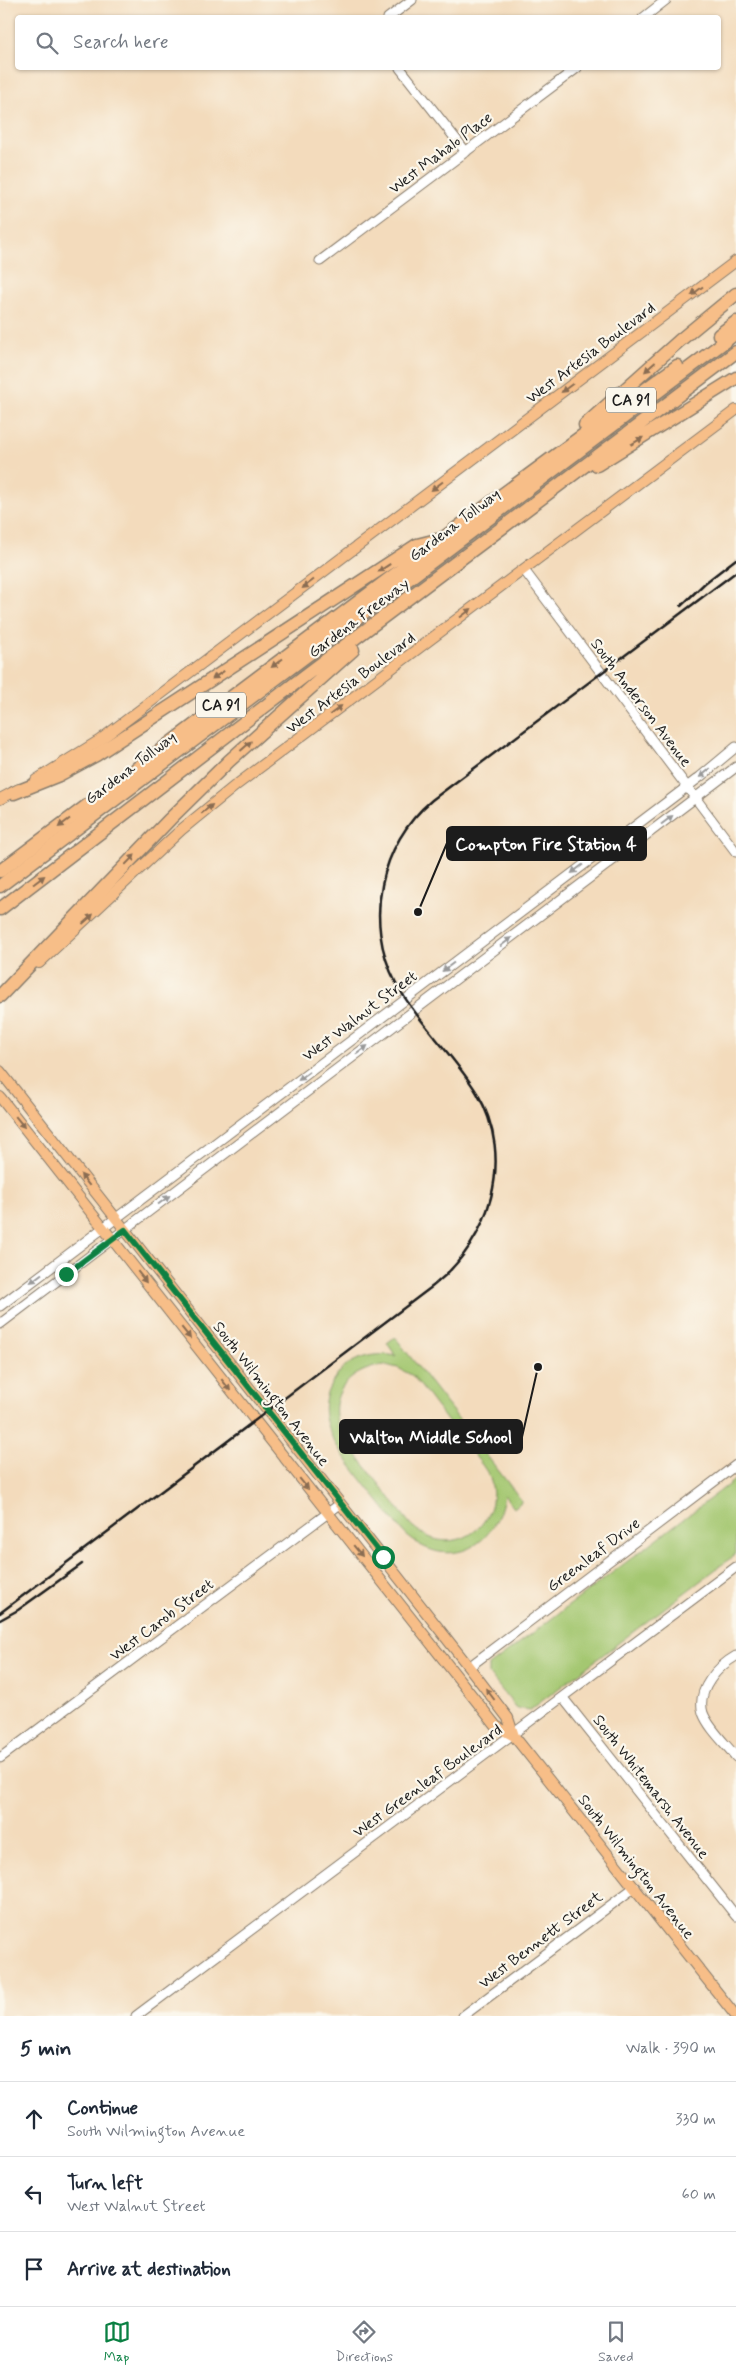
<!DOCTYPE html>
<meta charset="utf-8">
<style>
body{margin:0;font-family:Mynerve,sans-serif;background:#f6f6f7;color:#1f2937}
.stop{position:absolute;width:15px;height:15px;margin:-11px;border:4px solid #0b8043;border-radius:50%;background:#fff}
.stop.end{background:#0b8043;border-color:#fff;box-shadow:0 1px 5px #0008}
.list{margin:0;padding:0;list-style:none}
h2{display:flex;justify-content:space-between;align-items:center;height:65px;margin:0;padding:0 20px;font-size:21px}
h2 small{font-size:16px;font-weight:400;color:#747a83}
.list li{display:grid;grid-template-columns:32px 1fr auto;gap:15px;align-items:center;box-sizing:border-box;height:75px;padding:0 20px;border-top:1px solid #e0e1e3}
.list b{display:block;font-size:19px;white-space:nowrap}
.list p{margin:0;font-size:16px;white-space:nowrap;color:#747a83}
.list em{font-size:16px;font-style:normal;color:#747a83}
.icon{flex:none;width:28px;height:28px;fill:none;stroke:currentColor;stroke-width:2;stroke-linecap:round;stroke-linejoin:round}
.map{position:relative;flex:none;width:736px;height:2016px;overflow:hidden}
.search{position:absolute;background:#fff;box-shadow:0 1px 4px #0004;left:15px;right:15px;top:15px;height:55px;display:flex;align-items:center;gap:12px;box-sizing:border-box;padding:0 18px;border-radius:5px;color:#747a83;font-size:19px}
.sheet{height:290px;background:#fff}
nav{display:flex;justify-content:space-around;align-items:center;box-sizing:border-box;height:70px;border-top:1px solid #e0e1e3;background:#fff;font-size:14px;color:#747a83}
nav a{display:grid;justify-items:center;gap:2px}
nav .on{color:#0b8043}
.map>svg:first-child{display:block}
.green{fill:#a4c771;stroke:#607246;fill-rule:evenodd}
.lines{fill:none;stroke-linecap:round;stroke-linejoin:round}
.minor-casing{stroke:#887c6c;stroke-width:11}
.major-casing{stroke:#887c6c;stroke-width:12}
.highway-casing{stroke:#887c6c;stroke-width:15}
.minor{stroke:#fff;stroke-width:9}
.major{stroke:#f7be88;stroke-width:10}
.highway{stroke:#f7be88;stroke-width:12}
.rail{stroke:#1c1c1c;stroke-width:2.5}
.oneway{fill:#8a6d52}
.oneway2{fill:#999}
.route{stroke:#0b8043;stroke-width:6}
.labels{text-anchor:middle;stroke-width:4.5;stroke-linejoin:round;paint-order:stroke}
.shield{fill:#fbf7ec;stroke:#5f5e5a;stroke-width:1}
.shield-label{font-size:15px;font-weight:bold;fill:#1c1c1c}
.street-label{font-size:16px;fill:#1c1c1c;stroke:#fbf7ec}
.leader{fill:none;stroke:#1c1c1c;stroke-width:2}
.callout-dot{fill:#1c1c1c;stroke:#fbf7ec;stroke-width:2}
.callout{fill:#1c1c1c;stroke:#1c1c1c;stroke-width:2}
.callout-label{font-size:18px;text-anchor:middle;font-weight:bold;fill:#fff}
</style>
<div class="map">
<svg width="736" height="2016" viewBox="0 0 736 2016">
<rect width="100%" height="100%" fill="#fbf7ec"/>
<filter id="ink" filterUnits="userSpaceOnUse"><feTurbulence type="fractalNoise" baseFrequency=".02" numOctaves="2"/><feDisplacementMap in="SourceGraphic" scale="10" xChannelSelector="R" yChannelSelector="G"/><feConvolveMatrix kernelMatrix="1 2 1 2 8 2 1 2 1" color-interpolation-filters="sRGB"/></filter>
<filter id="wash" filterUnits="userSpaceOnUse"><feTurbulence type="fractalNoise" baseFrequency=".0096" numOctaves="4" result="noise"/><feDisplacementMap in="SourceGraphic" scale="20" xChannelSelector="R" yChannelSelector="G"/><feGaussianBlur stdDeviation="1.12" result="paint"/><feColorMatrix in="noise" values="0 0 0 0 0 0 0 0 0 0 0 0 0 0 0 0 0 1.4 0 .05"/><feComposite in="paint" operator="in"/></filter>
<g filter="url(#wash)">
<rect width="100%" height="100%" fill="#f3dbbc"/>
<path class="green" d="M 395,1337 L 522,1501 L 514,1508 L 504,1495 C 496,1549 447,1572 405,1534 C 390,1516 376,1498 362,1480 C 336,1446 305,1412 340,1372 C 354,1356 377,1352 396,1356 L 387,1343 ZM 385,1365 L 398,1368 L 413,1376 C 430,1398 447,1421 464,1443 C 472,1453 482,1463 488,1474 C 501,1499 486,1531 460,1539 C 440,1544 426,1538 411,1525 L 342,1436 C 324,1398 346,1370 385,1365 Z
M 736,1479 L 736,1554 L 530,1710 L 516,1708 L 489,1674 L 489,1666 Z"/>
</g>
<g filter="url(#ink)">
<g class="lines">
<g class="minor-casing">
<path id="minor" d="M 388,18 L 412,0
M 643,18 L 666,0
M 400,68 L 466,152
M 320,261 L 577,68
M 524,570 L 736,852
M 0,1306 L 700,777 L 736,747
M 0,1324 L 736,767
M 736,1656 C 718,1666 696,1690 703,1713 C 709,1729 726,1744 736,1757
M 469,1667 L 736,1465
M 563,1698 L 736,1916
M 0,1758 L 340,1504
M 136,2016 L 736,1567
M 463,2016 L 635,1887"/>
</g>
<g class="major-casing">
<path id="major" d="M 36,780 L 100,740 L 736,261
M 0,799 L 19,789
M 39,963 L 181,830 L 235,786 L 736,410
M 0,1071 L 469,1667 L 508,1718 L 514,1736 L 736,2016
M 0,1097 L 496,1726 L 514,1736"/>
</g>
<g class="highway-casing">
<path id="highway" d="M 719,335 L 736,322
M 585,425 L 679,341 L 736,294
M 597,465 L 736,378
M 14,793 L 59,775 L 96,755 L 417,545 L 437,540
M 0,871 L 442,539 L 677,366
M 0,886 L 736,333
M 0,909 L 306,675 L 736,352
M 0,996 L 170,819 L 229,761 L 353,650"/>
</g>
<use href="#minor" class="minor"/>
<use href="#major" class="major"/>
<use href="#highway" class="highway"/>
<path class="rail" d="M 681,606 L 705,583 L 736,559
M 0,1613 L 433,1286 C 490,1241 516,1159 477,1093 C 453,1054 418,1023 396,983 C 363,921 380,844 432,800 L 736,572
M 0,1620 L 18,1610 L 82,1564"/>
</g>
<defs><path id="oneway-solid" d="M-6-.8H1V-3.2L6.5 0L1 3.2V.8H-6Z" transform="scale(1.25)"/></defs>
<g class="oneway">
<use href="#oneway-solid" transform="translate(697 291) rotate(143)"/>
<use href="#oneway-solid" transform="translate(650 367) rotate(138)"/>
<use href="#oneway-solid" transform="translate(567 388) rotate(143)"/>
<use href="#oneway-solid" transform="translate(637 441) rotate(-31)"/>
<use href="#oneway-solid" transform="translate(437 486) rotate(143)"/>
<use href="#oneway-solid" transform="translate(384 568) rotate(146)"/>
<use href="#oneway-solid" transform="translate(308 584) rotate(143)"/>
<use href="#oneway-solid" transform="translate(466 613) rotate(-37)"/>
<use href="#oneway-solid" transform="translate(277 663) rotate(143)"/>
<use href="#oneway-solid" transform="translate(218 675) rotate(146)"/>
<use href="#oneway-solid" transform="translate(336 710) rotate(-37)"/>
<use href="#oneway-solid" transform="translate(246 746) rotate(-42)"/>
<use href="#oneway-solid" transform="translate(207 809) rotate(-39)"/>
<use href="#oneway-solid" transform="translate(64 823) rotate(143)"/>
<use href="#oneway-solid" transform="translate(130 860) rotate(-46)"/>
<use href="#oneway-solid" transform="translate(39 880) rotate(-37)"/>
<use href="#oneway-solid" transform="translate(88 919) rotate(-42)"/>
<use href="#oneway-solid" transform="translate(20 1122) rotate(51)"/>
<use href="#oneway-solid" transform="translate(85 1180) rotate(-128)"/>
<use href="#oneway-solid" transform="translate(142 1277) rotate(52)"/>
<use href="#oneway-solid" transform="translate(186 1333) rotate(52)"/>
<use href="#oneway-solid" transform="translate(226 1385) rotate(52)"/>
<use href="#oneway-solid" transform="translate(304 1484) rotate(51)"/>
<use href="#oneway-solid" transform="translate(358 1551) rotate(51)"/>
<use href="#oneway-solid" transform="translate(490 1694) rotate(-127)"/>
</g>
<g class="oneway2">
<use href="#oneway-solid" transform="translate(705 773) rotate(141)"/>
<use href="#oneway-solid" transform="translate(667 820) rotate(-37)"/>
<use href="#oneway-solid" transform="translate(577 869) rotate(143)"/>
<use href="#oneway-solid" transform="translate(506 942) rotate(-37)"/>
<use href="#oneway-solid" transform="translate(448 967) rotate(143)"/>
<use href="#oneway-solid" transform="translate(362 1050) rotate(-37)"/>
<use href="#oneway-solid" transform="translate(304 1076) rotate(143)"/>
<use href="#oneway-solid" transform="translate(164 1200) rotate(-37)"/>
<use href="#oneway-solid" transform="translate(36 1278) rotate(143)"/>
</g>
</g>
<g class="lines" filter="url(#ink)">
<path class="route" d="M 66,1274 L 125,1230 L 383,1557"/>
</g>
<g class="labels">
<g class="shield">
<rect x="606" y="387.5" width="50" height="25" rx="4"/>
<rect x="196" y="692.5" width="50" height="25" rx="4"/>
</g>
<g class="shield-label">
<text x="631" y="405">CA 91</text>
<text x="221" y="710">CA 91</text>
</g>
<g class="street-label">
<text transform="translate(440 152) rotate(-37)" y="6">West Mahalo Place</text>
<text transform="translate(590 352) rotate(-37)" y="6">West Artesia Boulevard</text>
<text transform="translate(454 524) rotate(-37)" y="6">Gardena Tollway</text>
<text transform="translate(358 617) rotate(-37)" y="6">Gardena Freeway</text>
<text transform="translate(350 682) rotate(-37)" y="6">West Artesia Boulevard</text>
<text transform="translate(642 702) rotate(53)" y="6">South Anderson Avenue</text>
<text transform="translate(130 767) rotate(-37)" y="6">Gardena Tollway</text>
<text transform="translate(359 1015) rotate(-37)" y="6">West Walnut Street</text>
<text transform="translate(272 1393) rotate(52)" y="6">South Wilmington Avenue</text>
<text transform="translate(593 1554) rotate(-37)" y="6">Greenleaf Drive</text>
<text transform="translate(161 1619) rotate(-37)" y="6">West Carob Street</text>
<text transform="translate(427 1780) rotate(-36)" y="6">West Greenleaf Boulevard</text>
<text transform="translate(652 1786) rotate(52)" y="6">South Whitemarsh Avenue</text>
<text transform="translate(637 1866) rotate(52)" y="6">South Wilmington Avenue</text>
<text transform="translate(540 1939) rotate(-37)" y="6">West Bennett Street</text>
</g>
</g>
<path class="leader" d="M418 912L447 843M538 1367L522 1437"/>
<g class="callout-dot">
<circle cx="418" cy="912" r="5"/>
<circle cx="538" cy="1367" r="5"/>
</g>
<g class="callout">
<rect x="447" y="827" width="199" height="33" rx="5"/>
<rect x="340" y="1420" width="182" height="33" rx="5"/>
</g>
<g class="callout-label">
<text x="546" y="850">Compton Fire Station 4</text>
<text x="431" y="1443">Walton Middle School</text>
</g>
</svg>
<div class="stop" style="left:383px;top:1557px"></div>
<div class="stop end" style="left:66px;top:1274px"></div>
<div class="search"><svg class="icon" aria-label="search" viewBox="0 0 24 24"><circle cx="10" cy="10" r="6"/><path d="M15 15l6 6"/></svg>Search here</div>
</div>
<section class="sheet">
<h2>5 min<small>Walk · 390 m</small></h2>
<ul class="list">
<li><svg class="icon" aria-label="ahead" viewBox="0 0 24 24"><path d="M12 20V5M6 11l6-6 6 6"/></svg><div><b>Continue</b><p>South Wilmington Avenue</p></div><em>330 m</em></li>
<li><svg class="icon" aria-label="left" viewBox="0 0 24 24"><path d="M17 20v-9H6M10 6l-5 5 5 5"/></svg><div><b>Turn left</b><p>West Walnut Street</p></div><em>60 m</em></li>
<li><svg class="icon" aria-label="arrive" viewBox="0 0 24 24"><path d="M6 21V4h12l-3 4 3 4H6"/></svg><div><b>Arrive at destination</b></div></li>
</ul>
</section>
<nav>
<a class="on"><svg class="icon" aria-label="map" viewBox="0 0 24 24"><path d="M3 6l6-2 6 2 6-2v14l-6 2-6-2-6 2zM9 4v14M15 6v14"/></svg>Map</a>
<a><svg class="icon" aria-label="directions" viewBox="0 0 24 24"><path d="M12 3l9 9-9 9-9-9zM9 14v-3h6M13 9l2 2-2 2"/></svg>Directions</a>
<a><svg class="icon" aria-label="saved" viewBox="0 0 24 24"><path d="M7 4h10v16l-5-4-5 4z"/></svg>Saved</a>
</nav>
